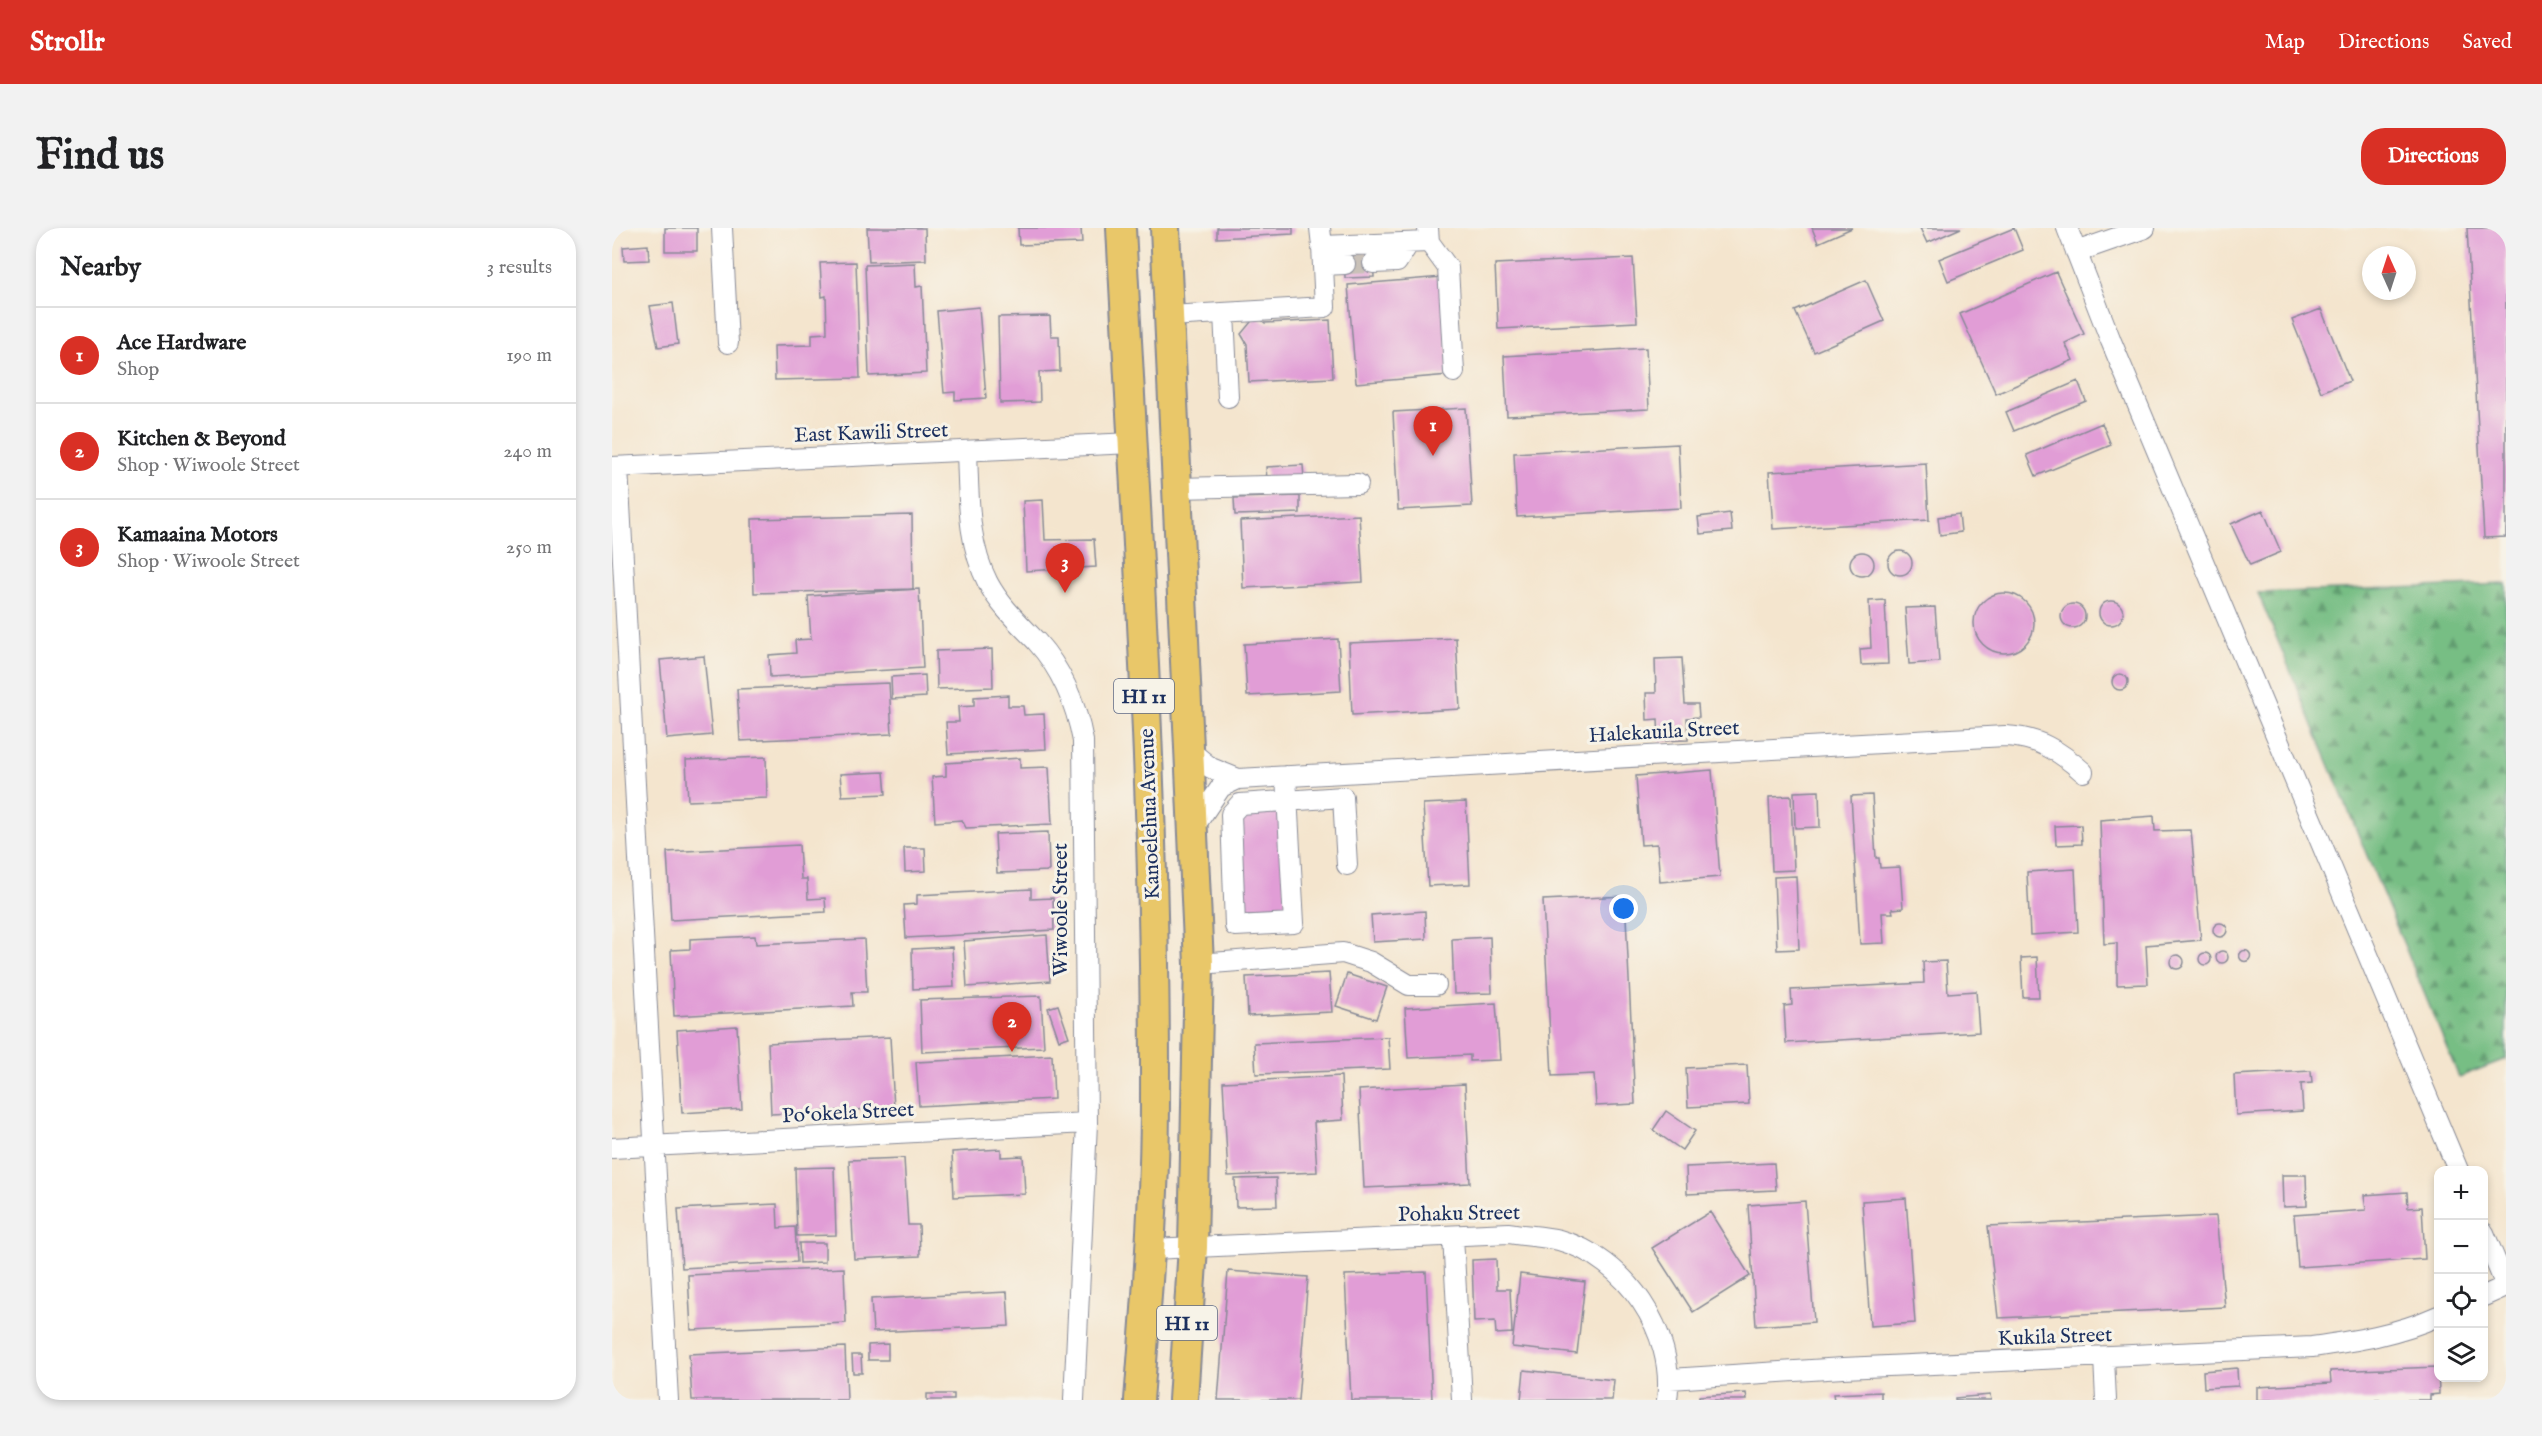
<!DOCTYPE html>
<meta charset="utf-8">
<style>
body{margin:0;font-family:"IM FELL English",serif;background:#f2f2f2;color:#202124}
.controls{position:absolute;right:18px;bottom:18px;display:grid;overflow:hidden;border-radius:12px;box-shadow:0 3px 9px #0003}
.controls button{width:54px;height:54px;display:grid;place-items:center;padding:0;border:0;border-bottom:2px solid #e0e0e0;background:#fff;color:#202124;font:30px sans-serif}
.compass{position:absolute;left:1750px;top:18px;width:54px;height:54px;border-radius:50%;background:#fff;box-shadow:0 3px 9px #0003;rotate:357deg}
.you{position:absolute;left:1012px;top:681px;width:21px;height:21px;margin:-15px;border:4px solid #fff;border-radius:50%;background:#1a73e8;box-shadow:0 0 0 9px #1a73e833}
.badge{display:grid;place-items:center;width:39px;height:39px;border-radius:50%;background:#d93025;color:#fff;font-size:20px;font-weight:700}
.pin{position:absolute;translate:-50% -50px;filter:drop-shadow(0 2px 3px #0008)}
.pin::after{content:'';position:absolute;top:32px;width:21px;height:18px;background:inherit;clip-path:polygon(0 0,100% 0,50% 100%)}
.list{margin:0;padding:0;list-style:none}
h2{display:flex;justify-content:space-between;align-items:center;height:78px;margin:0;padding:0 24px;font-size:26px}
h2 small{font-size:20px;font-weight:400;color:#757577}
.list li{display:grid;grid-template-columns:39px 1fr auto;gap:18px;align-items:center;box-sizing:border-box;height:96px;padding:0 24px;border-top:2px solid #e0e0e0}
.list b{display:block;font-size:22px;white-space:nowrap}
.list p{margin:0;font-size:20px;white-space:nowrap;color:#757577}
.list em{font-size:20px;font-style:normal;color:#757577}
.icon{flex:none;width:33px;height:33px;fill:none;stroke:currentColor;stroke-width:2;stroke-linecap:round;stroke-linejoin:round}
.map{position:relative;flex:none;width:1894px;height:1172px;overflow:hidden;border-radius:24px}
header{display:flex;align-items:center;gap:36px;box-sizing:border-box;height:84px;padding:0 30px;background:#d93025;color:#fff}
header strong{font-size:28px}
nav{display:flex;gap:33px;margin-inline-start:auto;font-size:21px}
.intro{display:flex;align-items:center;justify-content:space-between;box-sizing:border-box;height:144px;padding:0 36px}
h1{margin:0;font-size:42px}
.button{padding:15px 27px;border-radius:24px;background:#d93025;color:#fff;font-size:21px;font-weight:700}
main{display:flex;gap:36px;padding:0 36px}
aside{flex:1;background:#fff;border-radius:24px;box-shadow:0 3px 9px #0003}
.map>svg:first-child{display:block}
.forest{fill:url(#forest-firs);stroke:#497671;stroke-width:1.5}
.building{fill:#e19dd6}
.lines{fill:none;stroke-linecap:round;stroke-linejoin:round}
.minor-tunnel{stroke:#c9c1b8;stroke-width:20;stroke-dasharray:20 10;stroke-linecap:butt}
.minor-casing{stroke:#888a96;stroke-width:22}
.highway-casing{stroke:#888a96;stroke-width:32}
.minor{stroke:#fff;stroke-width:20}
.highway{stroke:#e9c769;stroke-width:28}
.labels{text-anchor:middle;stroke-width:6;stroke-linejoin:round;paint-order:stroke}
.shield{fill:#f7f3e8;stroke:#5d6a87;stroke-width:1.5}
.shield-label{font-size:20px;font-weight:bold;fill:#1b2f5e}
.street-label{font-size:21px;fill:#1b2f5e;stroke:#f7f3e8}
</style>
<header>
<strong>Strollr</strong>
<nav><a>Map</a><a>Directions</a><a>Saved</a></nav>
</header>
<div class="intro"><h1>Find us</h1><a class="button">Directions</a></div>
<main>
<aside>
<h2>Nearby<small>3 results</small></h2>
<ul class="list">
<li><span class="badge">1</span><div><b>Ace Hardware</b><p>Shop</p></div><em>190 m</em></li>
<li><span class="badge">2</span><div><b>Kitchen &amp; Beyond</b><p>Shop · Wiwoole Street</p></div><em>240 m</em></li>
<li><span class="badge">3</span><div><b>Kamaaina Motors</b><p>Shop · Wiwoole Street</p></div><em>250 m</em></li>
</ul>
</aside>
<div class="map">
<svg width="1894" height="1172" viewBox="0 0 1894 1172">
<defs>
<pattern id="forest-firs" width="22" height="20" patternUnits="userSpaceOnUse" patternTransform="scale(1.5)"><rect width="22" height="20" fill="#77be84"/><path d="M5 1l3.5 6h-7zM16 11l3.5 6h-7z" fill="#619b6f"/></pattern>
</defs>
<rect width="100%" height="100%" fill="#f7f3e8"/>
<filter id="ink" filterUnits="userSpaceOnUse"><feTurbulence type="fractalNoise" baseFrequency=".0167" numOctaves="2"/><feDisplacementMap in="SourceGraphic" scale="12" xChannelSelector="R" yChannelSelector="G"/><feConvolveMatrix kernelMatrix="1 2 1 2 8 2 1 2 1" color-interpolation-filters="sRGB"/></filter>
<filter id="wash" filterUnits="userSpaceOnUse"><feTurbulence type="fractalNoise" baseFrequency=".008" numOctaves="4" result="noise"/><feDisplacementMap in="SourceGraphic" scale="24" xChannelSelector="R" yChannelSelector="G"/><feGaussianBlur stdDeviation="1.35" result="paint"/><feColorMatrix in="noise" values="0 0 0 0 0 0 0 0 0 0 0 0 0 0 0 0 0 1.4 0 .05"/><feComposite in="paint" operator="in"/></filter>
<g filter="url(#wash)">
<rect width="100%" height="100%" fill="#f4e5ce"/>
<path class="forest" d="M 1894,356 L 1894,831 L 1847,849 L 1646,365 Z"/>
<g id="blocks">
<path class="building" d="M 53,0 L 85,0 L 85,23 L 53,23 Z
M 255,0 L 313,0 L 314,32 L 257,34 Z
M 406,0 L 469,0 L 470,15 L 407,17 Z
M 605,0 L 681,0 L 681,6 L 605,10 Z
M 1200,0 L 1240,0 L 1206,15 Z
M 1308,0 L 1349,0 L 1315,15 Z
M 1402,0 L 1411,22 L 1336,53 L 1327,31 Z
M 1855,0 L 1894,0 L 1894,309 L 1872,310 Z
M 36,17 L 37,32 L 12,33 L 11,19 Z
M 761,23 L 762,49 L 733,50 L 732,25 Z
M 1021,30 L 1025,94 L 886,101 L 883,36 Z
M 244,34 L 248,150 L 163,152 L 162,118 L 200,117 L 200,106 L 215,105 L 214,68 L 210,69 L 208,35 Z
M 303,35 L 304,59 L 310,58 L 314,145 L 257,148 L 253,37 Z
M 1444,44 L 1472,106 L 1453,115 L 1461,132 L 1384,166 L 1348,86 Z
M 830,49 L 837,147 L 744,155 L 736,57 Z
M 1254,52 L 1272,93 L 1202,124 L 1183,83 Z
M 61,75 L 66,116 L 46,119 L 38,78 Z
M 367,79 L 374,170 L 343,172 L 343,164 L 332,165 L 325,83 Z
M 1709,81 L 1738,153 L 1709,164 L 1680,92 Z
M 438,88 L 439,108 L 447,108 L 448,143 L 427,144 L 428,174 L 388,175 L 386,89 Z
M 644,88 L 653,95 L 718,92 L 721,150 L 637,154 L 635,116 L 629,106 Z
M 1034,120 L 1037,181 L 895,188 L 892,128 Z
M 1466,153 L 1474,173 L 1402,203 L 1394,184 Z
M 854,180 L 860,278 L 786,282 L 781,184 Z
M 1490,195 L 1499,217 L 1424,248 L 1415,227 Z
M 1066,216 L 1069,280 L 905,289 L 902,225 Z
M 1314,235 L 1317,292 L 1161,301 L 1157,244 Z
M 691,237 L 692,250 L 655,252 L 654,239 Z
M 688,268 L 688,285 L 623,287 L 622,270 Z
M 431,272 L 433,312 L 482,311 L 484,339 L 414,343 L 411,273 Z
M 1651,282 L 1669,324 L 1638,337 L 1619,296 Z
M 1118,285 L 1120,303 L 1088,306 L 1086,289 Z
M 1347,286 L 1349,304 L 1328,307 L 1326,289 Z
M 300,287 L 301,361 L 142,365 L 140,291 Z
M 747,287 L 751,354 L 631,360 L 628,293 Z
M1276 335a12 12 0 1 1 24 0a12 12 0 1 1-24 0Z
M1238 336a12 12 0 1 1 24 0a12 12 0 1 1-24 0Z
M 307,361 L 311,440 L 158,449 L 157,427 L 184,425 L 183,412 L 199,411 L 196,368 Z
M1362 395a30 30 0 1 1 60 0a30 30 0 1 1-60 0Z
M 1273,372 L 1276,436 L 1249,437 L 1248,421 L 1259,420 L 1257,373 Z
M1487 385a12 12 0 1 1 24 0a12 12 0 1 1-24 0Z
M1449 388a12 12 0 1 1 24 0a12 12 0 1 1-24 0Z
M 1323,379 L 1327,434 L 1297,436 L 1293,380 Z
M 844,410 L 848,481 L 740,487 L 737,415 Z
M 726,411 L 729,463 L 635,468 L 632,416 Z
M 380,421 L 381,459 L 325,461 L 324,423 Z
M 92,428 L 100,507 L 55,511 L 48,432 Z
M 1070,430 L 1073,476 L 1086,476 L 1087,489 L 1075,490 L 1076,512 L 1047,513 L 1046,491 L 1035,492 L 1034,465 L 1044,465 L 1043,431 Z
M1500 454a8 8 0 1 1 16 0a8 8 0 1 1-16 0Z
M 313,447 L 314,469 L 280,471 L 279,449 Z
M 277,455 L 280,506 L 128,513 L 125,461 Z
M 396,467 L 396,478 L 411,478 L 412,487 L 432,486 L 434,521 L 336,526 L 334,494 L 347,494 L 346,479 L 362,478 L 362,469 Z
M 154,529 L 155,570 L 76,573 L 74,532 Z
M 408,530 L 408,540 L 437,539 L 440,596 L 354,600 L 350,592 L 323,594 L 320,549 L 334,548 L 334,535 Z
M 1100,542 L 1108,649 L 1048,654 L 1045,616 L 1029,617 L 1024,548 Z
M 272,544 L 274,566 L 230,568 L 228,546 Z
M 1207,563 L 1208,599 L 1183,600 L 1182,564 Z
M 1260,567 L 1264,630 L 1267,630 L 1268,640 L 1288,639 L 1291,680 L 1280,681 L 1281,685 L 1270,685 L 1272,715 L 1248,716 L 1239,568 Z
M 1179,568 L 1182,642 L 1160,643 L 1157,569 Z
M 854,574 L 858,656 L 816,658 L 811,576 Z
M 671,581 L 674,686 L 630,687 L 627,583 Z
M 1542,588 L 1543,603 L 1579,602 L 1589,712 L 1534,717 L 1536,756 L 1505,757 L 1505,715 L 1492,716 L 1488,592 Z
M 1469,597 L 1470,616 L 1444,617 L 1443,598 Z
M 436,604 L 437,643 L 385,645 L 383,606 Z
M 187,617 L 189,651 L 195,651 L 196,671 L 213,670 L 214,684 L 59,692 L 55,624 Z
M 292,620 L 313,620 L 314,643 L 293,644 Z
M 1463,641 L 1466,704 L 1418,707 L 1415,644 Z
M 1184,648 L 1187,721 L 1165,722 L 1162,649 Z
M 419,661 L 419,671 L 441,670 L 442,702 L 294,710 L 292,677 L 305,676 L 305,667 Z
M 1013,668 L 1023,876 L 984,878 L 982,846 L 940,848 L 931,672 Z
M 813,683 L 814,711 L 761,714 L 759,687 Z
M1601 702a7 7 0 1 1 14 0a7 7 0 1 1-14 0Z
M 435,707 L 438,753 L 355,759 L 352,713 Z
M 143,708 L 144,716 L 252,711 L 255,764 L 240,764 L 241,778 L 62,788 L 59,722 L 78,721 L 78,711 Z
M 878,709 L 880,765 L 842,766 L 840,711 Z
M 340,719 L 342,759 L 301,761 L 300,721 Z
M1627.5 728a5.5 5.5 0 1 1 11 0a5.5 5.5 0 1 1-11 0Z
M1604 729a6 6 0 1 1 12 0a6 6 0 1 1-12 0Z
M1587 731a6 6 0 1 1 12 0a6 6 0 1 1-12 0Z
M1558 734a7 7 0 1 1 14 0a7 7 0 1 1-14 0Z
M 1425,729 L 1427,769 L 1411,769 L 1409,730 Z
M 1334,733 L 1336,765 L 1364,763 L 1367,804 L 1174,815 L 1172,778 L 1180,777 L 1179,762 L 1312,755 L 1311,734 Z
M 717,745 L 720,784 L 636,788 L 634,749 Z
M 735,746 L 775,759 L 764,791 L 724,778 Z
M 429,768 L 432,819 L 310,824 L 308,772 Z
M 884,775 L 888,832 L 858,833 L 858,827 L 796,830 L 793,780 Z
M 446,777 L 457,809 L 447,812 L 436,780 Z
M 125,798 L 130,881 L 70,885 L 65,802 Z
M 278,809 L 282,880 L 159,886 L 156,815 Z
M 776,809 L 778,841 L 644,846 L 642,815 Z
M 440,827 L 442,871 L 307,878 L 304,834 Z
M 1135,837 L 1137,876 L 1076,879 L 1074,840 Z
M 1699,843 L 1700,855 L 1689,856 L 1691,883 L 1624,887 L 1622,847 Z
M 729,848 L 731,892 L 702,894 L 705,944 L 616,948 L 611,854 Z
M 853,856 L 858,955 L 752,960 L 747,862 Z
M 1054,883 L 1083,903 L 1070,922 L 1041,902 Z
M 389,921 L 389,929 L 411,928 L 413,966 L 342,969 L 340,924 Z
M 292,930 L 296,997 L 307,997 L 308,1028 L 242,1031 L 237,932 Z
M 1162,935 L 1164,962 L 1075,966 L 1074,939 Z
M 222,939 L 224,1007 L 185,1008 L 183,940 Z
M 1670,947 L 1694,947 L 1695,978 L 1671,979 Z
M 664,950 L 665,978 L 624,979 L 623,951 Z
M 1795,964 L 1796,980 L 1810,979 L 1813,1031 L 1686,1039 L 1682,987 L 1754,982 L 1752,967 Z
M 1294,970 L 1303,1095 L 1258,1098 L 1250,973 Z
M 1193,973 L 1202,1094 L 1144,1098 L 1136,977 Z
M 165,976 L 166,1000 L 183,999 L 185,1034 L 70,1040 L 66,981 Z
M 1098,984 L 1138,1048 L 1081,1084 L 1040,1020 Z
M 1604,988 L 1613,1079 L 1386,1090 L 1376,998 Z
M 187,1015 L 213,1015 L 213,1034 L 188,1035 Z
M 884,1031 L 885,1061 L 898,1061 L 900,1105 L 884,1106 L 883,1093 L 862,1094 L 860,1032 Z
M 232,1040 L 234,1095 L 79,1102 L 76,1047 Z
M 616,1043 L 696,1049 L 686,1172 L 606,1172 Z
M 814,1044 L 820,1172 L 739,1172 L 733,1047 Z
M 908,1046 L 973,1054 L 965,1126 L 900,1119 Z
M 395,1064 L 397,1098 L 261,1104 L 259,1071 Z
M 276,1116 L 276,1132 L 256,1132 L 256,1117 Z
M 233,1119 L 235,1172 L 80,1172 L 77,1126 Z
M 240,1127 L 249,1127 L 250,1145 L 241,1145 Z
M 1826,1139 L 1827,1166 L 1818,1167 L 1818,1172 L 1645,1172 L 1645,1159 L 1719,1155 L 1718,1143 Z
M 1625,1140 L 1626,1158 L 1592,1160 L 1591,1143 Z
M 912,1142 L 1002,1152 L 1000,1172 L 909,1172 Z
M 1269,1164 L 1269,1172 L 1222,1172 L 1221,1166 Z
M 1134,1165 L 1135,1172 L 1087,1172 L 1087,1168 Z
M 315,1166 L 342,1166 L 342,1172 L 315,1172 Z
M 1378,1167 L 1379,1172 L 1343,1172 L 1343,1170 Z"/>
</g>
</g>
<g filter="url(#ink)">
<use href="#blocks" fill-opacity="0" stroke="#888a96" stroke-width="1.5"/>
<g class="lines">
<path class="minor-tunnel" d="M 733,36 L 761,35"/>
<g class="minor-casing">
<path id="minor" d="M 110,0 L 116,115
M 708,0 L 710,18 L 817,14 L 816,0
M 1455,0 L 1499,113 L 1846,942
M 817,14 L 836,40 L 842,144
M 1464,24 L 1533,0
M 761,35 L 785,34 L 797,15
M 711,37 L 733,36
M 612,85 L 616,169
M 557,88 L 713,79 L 710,18
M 355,224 C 357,269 355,314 376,355 C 389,379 407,395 425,414 C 451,443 464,476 471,513 L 475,895 L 462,1172
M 0,239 L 520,215
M 6,239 L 56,1172
M 564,260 L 746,256
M 577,522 L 599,540 L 626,551
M 674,548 L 682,695 L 623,698 L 619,586 L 628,576 L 731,569 L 735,637
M 582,599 L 609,559 L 626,551 L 1393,508 C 1425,509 1448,523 1471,544
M 587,736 L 731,725 L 759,734 L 797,757 L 824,757
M 0,920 L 475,895
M 1872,1005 L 1894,1058
M 841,1008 L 850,1172
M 539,1021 L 897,1005 C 913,1008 931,1008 947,1012 C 1014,1030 1064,1105 1055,1172
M 1872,1068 L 1894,1058
M 1492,1130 L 1494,1172
M 1058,1151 L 1231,1140 L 1700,1119 C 1743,1113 1786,1106 1826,1088"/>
</g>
<g class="highway-casing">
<path id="highway" d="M 509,0 C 524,290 544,581 543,872 C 543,972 535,1072 527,1172
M 553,0 L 587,736 L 581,1019 L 571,1172"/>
</g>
<use href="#minor" class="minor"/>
<use href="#highway" class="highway"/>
</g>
</g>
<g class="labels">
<g class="shield">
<rect x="502" y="451" width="60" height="34" rx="4.5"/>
<rect x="545" y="1078" width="60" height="34" rx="4.5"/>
</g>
<g class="shield-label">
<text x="532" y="475">HI 11</text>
<text x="575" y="1102">HI 11</text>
</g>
<g class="street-label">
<text transform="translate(259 204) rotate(-2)" y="7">East Kawili Street</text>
<text transform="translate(1052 503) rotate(-3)" y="7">Halekauila Street</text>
<text transform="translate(537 586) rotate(-92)" y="7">Kanoelehua Avenue</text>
<text transform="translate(448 682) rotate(-90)" y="7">Wiwoole Street</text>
<text transform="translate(236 884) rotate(-3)" y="7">Po‘okela Street</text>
<text transform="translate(847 985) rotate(-1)" y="7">Pohaku Street</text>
<text transform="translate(1443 1108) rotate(-2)" y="7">Kukila Street</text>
</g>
</g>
</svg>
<div class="controls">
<button>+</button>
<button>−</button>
<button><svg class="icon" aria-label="locate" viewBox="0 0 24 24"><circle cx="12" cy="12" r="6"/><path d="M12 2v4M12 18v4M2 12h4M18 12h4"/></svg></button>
<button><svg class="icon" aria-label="layers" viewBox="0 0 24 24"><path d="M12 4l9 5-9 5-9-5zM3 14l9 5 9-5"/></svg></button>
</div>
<svg class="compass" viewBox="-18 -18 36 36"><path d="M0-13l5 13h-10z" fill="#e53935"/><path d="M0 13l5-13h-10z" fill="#757577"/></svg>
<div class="you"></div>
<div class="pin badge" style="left:821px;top:228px">1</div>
<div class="pin badge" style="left:400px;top:824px">2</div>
<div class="pin badge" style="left:453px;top:365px">3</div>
</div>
</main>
